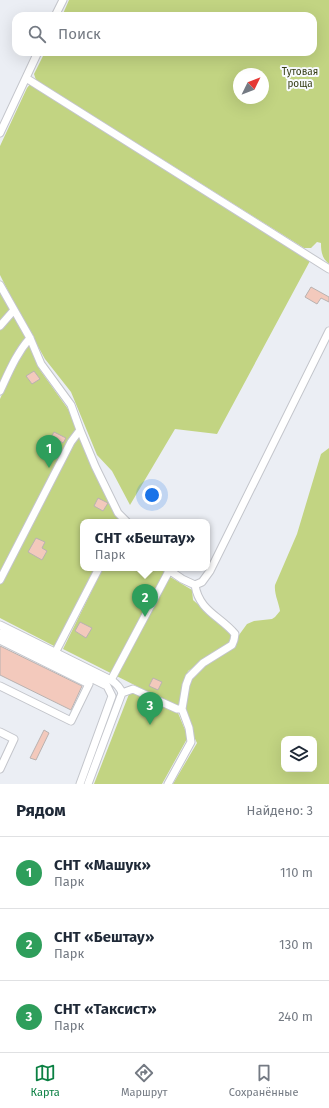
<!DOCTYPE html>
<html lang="ru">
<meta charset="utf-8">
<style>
body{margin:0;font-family:"Fira Sans",sans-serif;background:#f6f6f7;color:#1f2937}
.controls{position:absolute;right:12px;bottom:12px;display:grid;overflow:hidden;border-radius:8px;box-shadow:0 4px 16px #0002}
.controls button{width:36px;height:36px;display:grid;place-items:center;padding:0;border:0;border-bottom:1px solid #e0e1e3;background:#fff;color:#1f2937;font:20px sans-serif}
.compass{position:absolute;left:233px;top:68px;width:36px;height:36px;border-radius:50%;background:#fff;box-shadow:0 4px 16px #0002;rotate:47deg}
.you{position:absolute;left:152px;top:495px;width:14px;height:14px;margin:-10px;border:3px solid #fff;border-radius:50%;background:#1a73e8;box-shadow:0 0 0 6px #1a73e833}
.badge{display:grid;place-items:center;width:26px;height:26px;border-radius:50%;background:#0b8043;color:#fff;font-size:13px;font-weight:700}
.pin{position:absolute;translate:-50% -33px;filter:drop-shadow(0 1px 2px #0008)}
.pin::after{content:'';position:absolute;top:21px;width:14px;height:12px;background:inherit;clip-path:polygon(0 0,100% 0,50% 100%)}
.popup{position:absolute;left:80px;top:519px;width:130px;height:52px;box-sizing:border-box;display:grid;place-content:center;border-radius:8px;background:#fff;filter:drop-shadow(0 1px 3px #0005);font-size:13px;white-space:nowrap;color:#747a83}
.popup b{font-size:15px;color:#1f2937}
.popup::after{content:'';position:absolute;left:50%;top:100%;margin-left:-8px;border:8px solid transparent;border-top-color:#fff}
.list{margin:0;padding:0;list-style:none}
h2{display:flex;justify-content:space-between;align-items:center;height:52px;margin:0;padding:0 16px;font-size:17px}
h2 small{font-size:13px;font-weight:400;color:#747a83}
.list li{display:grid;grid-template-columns:26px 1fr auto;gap:12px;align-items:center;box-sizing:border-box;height:72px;padding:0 16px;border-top:1px solid #e0e1e3}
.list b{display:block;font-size:15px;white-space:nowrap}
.list p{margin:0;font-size:13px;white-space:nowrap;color:#747a83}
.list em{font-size:13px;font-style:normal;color:#747a83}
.icon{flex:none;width:22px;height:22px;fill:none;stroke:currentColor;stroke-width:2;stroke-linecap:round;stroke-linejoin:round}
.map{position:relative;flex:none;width:329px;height:784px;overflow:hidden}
.search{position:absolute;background:#fff;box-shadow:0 4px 16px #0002;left:12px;right:12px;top:12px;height:44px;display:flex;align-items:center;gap:10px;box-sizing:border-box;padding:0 14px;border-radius:12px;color:#747a83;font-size:15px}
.sheet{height:268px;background:#fff}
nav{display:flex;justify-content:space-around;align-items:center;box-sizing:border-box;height:56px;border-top:1px solid #e0e1e3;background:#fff;font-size:11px;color:#747a83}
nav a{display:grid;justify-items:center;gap:2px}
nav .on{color:#0b8043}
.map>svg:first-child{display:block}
.green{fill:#c2d482;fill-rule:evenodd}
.building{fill:#f3c9bc;stroke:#b9b2b0}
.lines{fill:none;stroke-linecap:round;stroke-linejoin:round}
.minor-casing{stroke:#c3c5cb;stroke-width:9}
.minor{stroke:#fff;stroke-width:7}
.labels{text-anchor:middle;stroke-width:4;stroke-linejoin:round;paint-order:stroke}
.park-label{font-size:10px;fill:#363e15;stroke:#f9fbff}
</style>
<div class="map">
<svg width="329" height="784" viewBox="0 0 329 784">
<rect width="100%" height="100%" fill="#ebeef4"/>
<path class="green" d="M 69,0 L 329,0 L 329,264 C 322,258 321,252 321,243 L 317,242 L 311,248 L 304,248 L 36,80 L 34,74 L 45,52 L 313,52 L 313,16 L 62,16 ZM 239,74 L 263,74 L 263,98 L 239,98 Z
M 31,83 L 311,259 L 217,434 L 175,429 L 130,505 L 112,471 L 97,455 L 71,392 L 45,359 L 16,307 L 0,275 L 0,146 L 27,88 Z
M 0,290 L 26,337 L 0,390 Z
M 27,339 L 40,370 L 73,416 L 121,520 L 120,522 L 83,522 L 83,568 L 97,568 L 56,647 L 0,618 L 0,399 Z
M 329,448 L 329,784 L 173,784 L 197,743 L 181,710 L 192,671 L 234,647 L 239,635 L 247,624 L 254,621 L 272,619 L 275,617 L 280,611 C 279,603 274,594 275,585 L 297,534 L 321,454 ZM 284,739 L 314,739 L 314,769 L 284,769 Z
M 103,568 L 161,568 L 167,575 L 192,590 L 193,600 L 231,634 L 230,643 L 188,671 L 178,707 L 63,649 Z
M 131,689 L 178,713 L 188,737 L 162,784 L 94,784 Z"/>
<path class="building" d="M 311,287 L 329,297 L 329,302 L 321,298 L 317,304 L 305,297 Z
M 34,371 L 40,379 L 32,384 L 26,376 Z
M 54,432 L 66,438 L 63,443 L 58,440 L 53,450 L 46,446 Z
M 98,498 L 108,503 L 103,511 L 94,506 Z
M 36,538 L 45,542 L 42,548 L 47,551 L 42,560 L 28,552 Z
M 80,622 L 92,628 L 86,638 L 75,631 Z
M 0,646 L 82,686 L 71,710 L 0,675 Z
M 153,678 L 162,682 L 158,690 L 149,686 Z
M 44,730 L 49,733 L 36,760 L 30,758 Z"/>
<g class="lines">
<g class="minor-casing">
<path id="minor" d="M 55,16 L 63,0
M 26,78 L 329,269
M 0,133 L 38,52
M 0,285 L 30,338 L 41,364 L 71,405 L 80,430 L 95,466 L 118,513 L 127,522
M 0,326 L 14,310
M 0,391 C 9,372 16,354 30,338
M 166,568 L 182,579 L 195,585 L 202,582 L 210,571 L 329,331
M 0,580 L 71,442 L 80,430
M 0,625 L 111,680 C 117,684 120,687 122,693 L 88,784
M 0,633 L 107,686 L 112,696 L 80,784
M 0,640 L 89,684 L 71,721 L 0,686
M 55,653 L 99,568
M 111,680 L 169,571
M 122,693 L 133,689 L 177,709 L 182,709
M 0,732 L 14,739 L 0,769
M 168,784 L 191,742 L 189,728 L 182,709 L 186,685 L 189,677 L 203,663 L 232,645 L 234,640 L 235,634 C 220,616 199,611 195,585"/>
</g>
<use href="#minor" class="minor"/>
</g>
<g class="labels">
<g class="park-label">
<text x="300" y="75">Тутовая<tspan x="300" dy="12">роща</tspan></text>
</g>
</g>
</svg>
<div class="controls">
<button><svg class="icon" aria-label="layers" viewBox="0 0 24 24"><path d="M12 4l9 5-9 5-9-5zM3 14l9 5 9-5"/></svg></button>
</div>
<svg class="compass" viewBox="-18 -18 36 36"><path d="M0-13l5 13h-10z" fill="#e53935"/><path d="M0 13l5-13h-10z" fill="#747a83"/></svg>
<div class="you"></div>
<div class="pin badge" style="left:49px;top:468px;background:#2e9e5b">1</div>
<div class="pin badge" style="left:145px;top:617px;background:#2e9e5b">2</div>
<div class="popup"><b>СНТ «Бештау»</b>Парк</div>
<div class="pin badge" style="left:150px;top:725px;background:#2e9e5b">3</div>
<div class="search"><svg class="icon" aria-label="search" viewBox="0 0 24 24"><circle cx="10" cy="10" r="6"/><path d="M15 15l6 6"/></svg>Поиск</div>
</div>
<section class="sheet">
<h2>Рядом<small>Найдено: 3</small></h2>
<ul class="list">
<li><span class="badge" style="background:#2e9e5b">1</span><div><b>СНТ «Машук»</b><p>Парк</p></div><em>110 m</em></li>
<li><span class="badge" style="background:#2e9e5b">2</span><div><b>СНТ «Бештау»</b><p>Парк</p></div><em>130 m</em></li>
<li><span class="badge" style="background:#2e9e5b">3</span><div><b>СНТ «Таксист»</b><p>Парк</p></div><em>240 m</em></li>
</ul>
</section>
<nav>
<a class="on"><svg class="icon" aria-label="map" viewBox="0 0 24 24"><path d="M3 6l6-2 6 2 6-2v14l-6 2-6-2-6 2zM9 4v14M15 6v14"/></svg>Карта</a>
<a><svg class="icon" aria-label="directions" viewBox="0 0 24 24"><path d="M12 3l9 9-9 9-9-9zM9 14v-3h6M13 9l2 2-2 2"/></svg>Маршрут</a>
<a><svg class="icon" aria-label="saved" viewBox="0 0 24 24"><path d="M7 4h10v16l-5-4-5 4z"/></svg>Сохранённые</a>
</nav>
